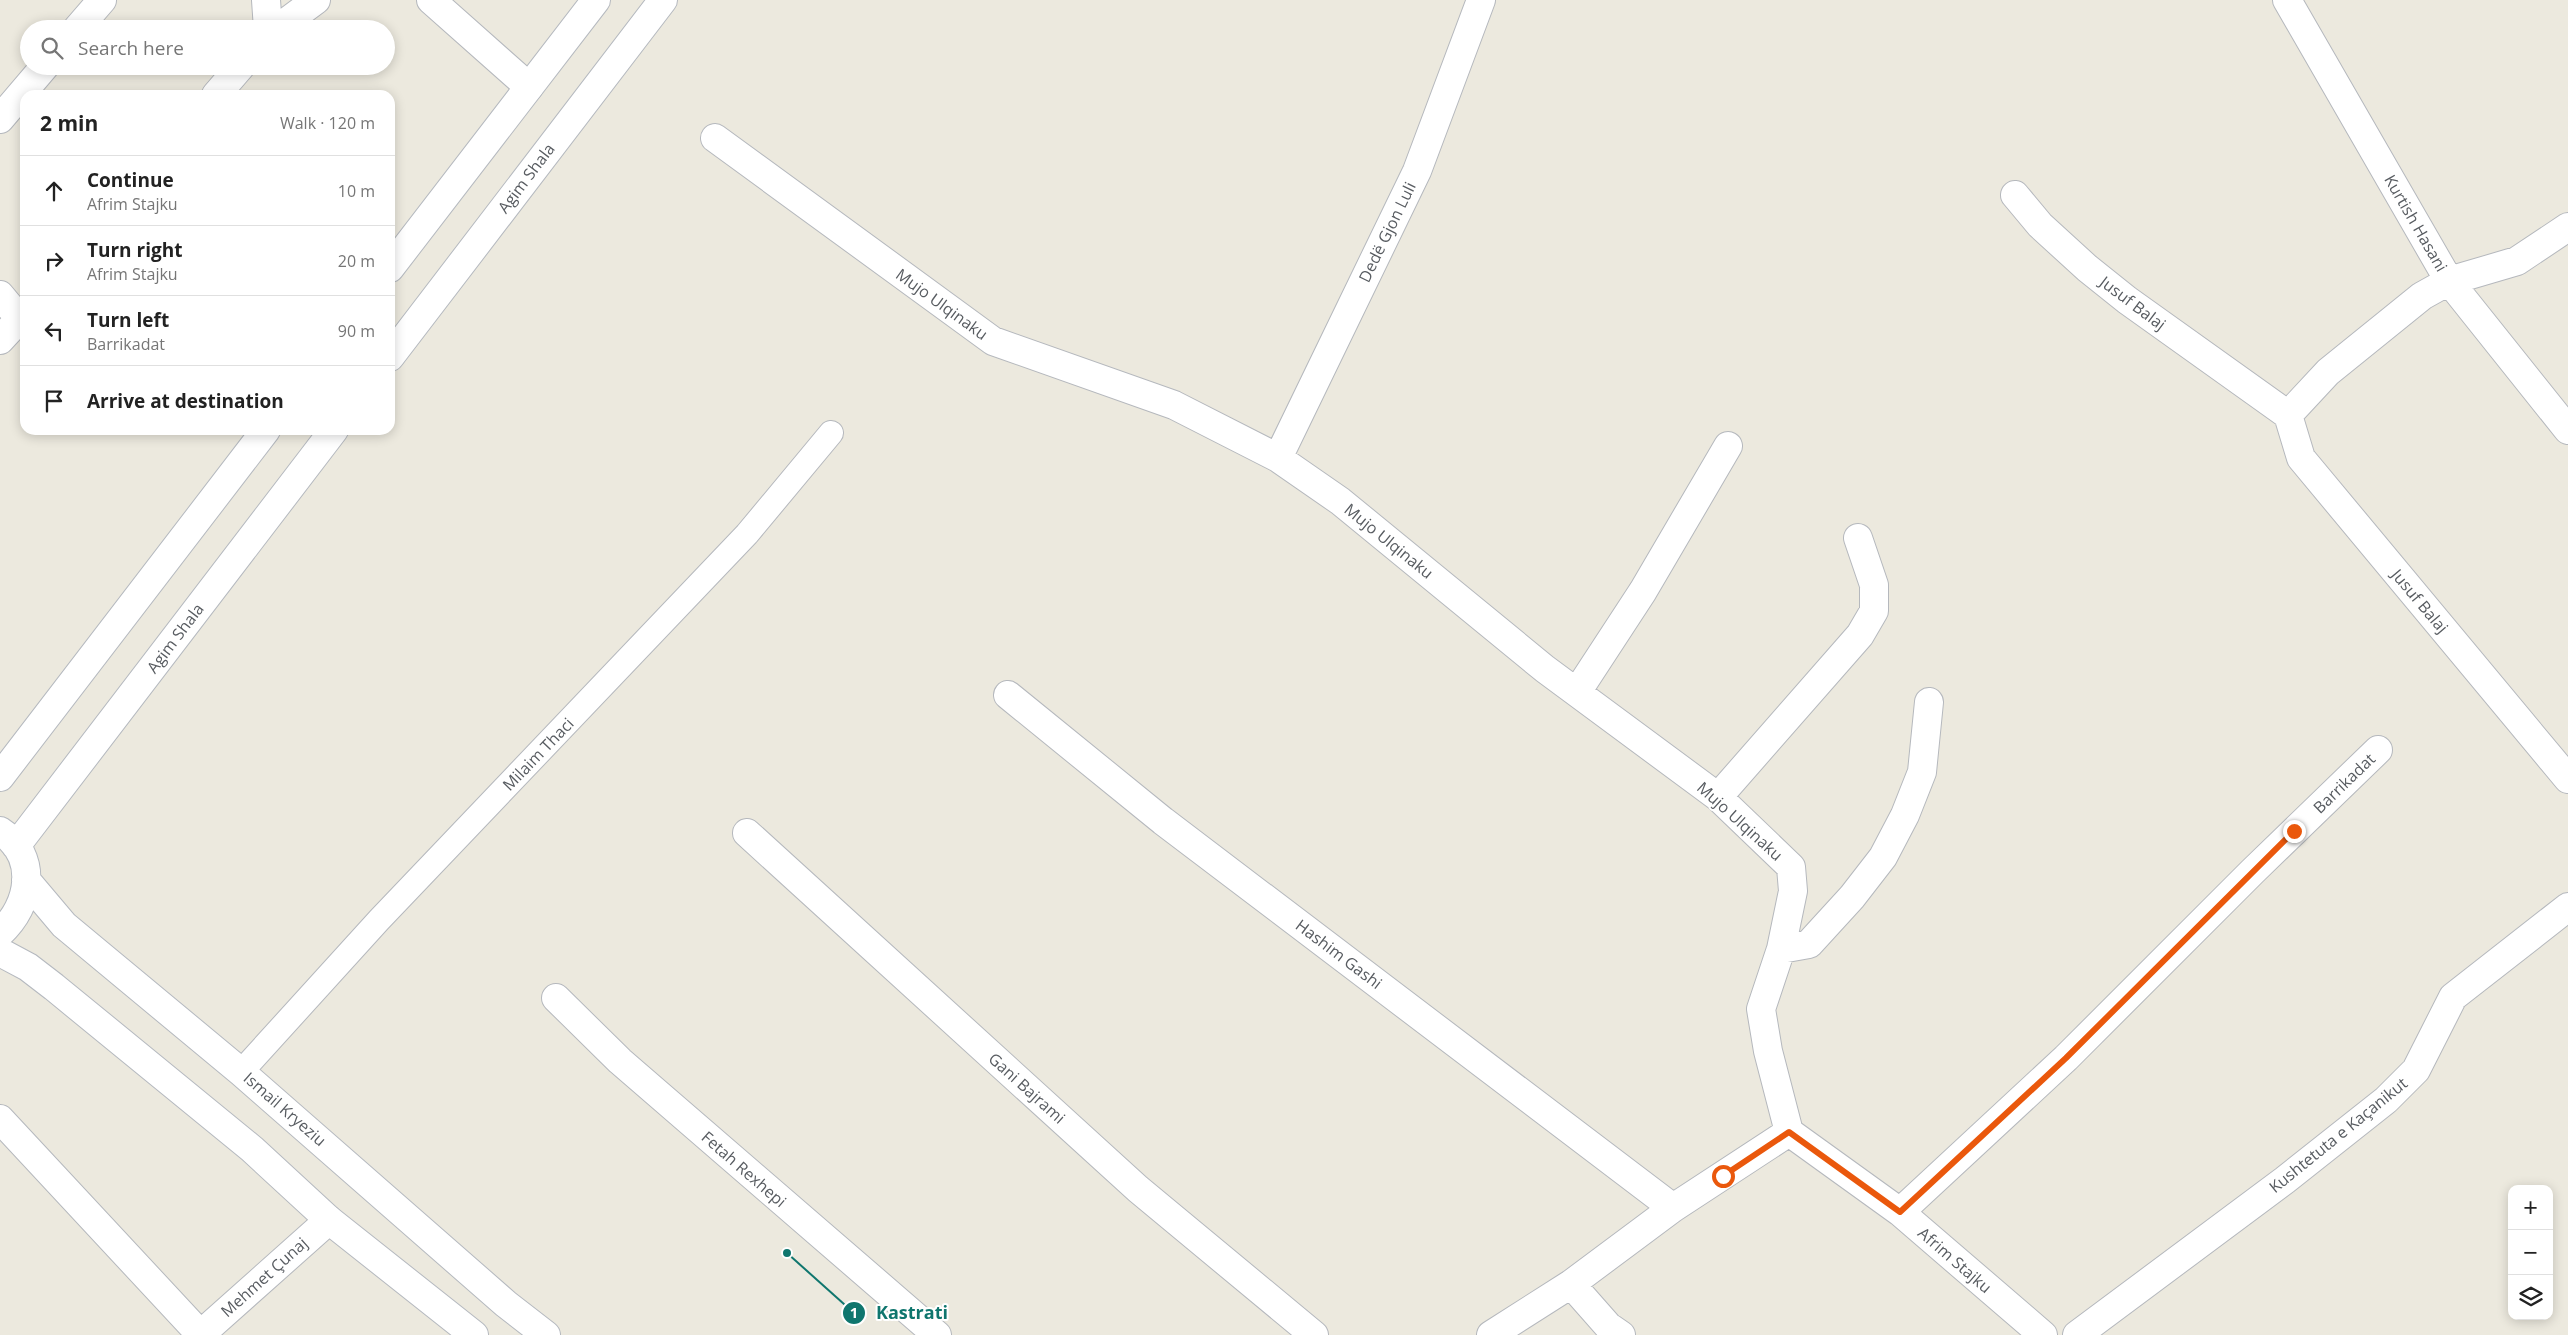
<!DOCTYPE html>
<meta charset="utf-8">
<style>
body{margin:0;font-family:"Open Sans",sans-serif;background:#f2f2f2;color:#222}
.controls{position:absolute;right:15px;bottom:15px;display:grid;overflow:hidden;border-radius:10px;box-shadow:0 2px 12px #0003}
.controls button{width:45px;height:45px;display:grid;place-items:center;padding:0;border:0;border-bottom:1px solid #e0e0e0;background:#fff;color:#222;font:25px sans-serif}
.stop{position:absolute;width:15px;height:15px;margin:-11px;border:4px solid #ea580c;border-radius:50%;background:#fff}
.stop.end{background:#ea580c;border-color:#fff;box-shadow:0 1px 5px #0008}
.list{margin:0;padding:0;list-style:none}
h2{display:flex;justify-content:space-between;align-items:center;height:65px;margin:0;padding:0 20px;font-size:21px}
h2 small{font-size:16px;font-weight:400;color:#767676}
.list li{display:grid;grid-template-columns:32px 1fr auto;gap:15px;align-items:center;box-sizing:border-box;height:70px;padding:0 20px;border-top:1px solid #e0e0e0}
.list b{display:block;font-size:19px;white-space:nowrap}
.list p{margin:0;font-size:16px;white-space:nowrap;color:#767676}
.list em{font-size:16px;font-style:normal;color:#767676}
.icon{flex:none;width:28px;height:28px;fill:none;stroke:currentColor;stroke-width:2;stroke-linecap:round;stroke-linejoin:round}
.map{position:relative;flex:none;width:2568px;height:1335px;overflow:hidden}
.search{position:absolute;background:#fff;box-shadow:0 2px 12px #0003;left:20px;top:20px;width:375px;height:55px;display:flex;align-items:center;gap:12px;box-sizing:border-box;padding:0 18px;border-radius:28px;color:#767676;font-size:19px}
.panel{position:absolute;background:#fff;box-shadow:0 2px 12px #0003;left:20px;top:90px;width:375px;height:345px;border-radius:15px}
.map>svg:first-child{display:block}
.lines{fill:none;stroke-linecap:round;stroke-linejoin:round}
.lane-casing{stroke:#b5b8bd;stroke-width:26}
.street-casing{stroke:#b5b8bd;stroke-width:30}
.secondary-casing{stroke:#b5b9bf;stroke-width:30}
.lane{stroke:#fff;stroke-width:24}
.street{stroke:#fff;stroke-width:28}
.secondary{stroke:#fff;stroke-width:28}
.route{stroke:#ea580c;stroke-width:6}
.labels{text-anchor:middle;stroke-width:4;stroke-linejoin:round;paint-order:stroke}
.street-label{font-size:16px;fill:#585c61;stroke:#fff}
.leader{fill:none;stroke:#0f766e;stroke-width:2}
.callout-dot{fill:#0f766e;stroke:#fff;stroke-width:2}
.mark-label{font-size:15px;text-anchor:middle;font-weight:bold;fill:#fff}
.callout-label{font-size:18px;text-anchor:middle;font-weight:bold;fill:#0f766e;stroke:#fff;stroke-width:4;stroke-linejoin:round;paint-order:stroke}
</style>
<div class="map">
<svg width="2568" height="1335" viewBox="0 0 2568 1335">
<rect width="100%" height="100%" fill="#ece9de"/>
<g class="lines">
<g class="lane-casing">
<path id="lane" d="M 241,1072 L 379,920 L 747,534 L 831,433"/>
</g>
<g class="street-casing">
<path id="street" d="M 266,0 L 268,29
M 431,0 L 529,87
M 2287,0 L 2449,281 L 2568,430
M 77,29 L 102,0
M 277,29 L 316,0
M 216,95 L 241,66
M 0,119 L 45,66
M 715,138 L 993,341 L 1174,405 L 1278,458 L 1340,501 L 1545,669 L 1718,797 L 1791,867 L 1793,891 L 1781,949 L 1761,1009 L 1768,1051 L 1789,1132
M 2015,195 L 2040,225 L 2087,268 L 2127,300 L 2288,415 L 2301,458 L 2568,779
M 0,295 L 20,319
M 0,340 L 25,313
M 2288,415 L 2328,372 L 2422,296 L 2449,281 L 2517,261 L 2568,227
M 1278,458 L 1417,171 L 1481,0
M 1577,692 L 1643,591 L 1728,446
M 1008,695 L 1163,821 L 1673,1208
M 1718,797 L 1860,635 L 1874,611 L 1874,585 L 1858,538
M 747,833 L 1138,1189 L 1314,1335
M 1781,949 L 1809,944 L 1852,897 L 1883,857 L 1905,815 L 1922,772 L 1929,702
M 556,998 L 620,1061 L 937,1335
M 0,1119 L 201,1335
M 1789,1132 L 1900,1212 L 2043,1335
M 1900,1212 L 2066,1058 L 2253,871 L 2378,750
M 1571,1284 L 1608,1326 L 1621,1335
M 200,1335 L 329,1220
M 1491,1335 L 1571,1284 L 1673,1208 L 1789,1132
M 2077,1335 L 2285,1180 L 2386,1100 L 2416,1070 L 2453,997 L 2568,907"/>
</g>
<g class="secondary-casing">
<path id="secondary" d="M 390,268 L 596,0
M 390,357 L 663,0
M 0,777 L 266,430
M 0,831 C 39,856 31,905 0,933
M 16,846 L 334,430
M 26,880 L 64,925 L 241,1072 L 506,1304 L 546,1335
M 0,952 L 28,967 L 54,987 L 252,1149 L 329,1220 L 474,1335"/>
</g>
<use href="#lane" class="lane"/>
<use href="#street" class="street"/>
<use href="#secondary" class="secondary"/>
</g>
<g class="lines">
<path class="route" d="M 1723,1176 L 1789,1132 L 1900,1212 L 2066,1058 L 2294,831"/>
</g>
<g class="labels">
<g class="street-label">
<text transform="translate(526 178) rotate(-53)" y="6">Agim Shala</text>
<text transform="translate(2416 223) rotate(60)" y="6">Kurtish Hasani</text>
<text transform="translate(1387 232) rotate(-64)" y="6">Dedë Gjon Luli</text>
<text transform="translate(2133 303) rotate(37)" y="6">Jusuf Balaj</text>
<text transform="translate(942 304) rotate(36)" y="6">Mujo Ulqinaku</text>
<text transform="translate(1389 541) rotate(39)" y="6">Mujo Ulqinaku</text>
<text transform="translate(2420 601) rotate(50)" y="6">Jusuf Balaj</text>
<text transform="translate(175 638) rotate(-53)" y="6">Agim Shala</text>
<text transform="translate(538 754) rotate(-46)" y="6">Milaim Thaci</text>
<text transform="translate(2344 783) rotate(-44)" y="6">Barrikadat</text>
<text transform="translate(1740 821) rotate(42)" y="6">Mujo Ulqinaku</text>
<text transform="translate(1339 954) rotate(37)" y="6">Hashim Gashi</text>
<text transform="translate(1027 1088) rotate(42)" y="6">Gani Bajrami</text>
<text transform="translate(285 1109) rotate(41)" y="6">Ismail Kryeziu</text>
<text transform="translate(2338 1135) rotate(-39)" y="6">Kushtetuta e Kaçanikut</text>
<text transform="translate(744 1169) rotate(41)" y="6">Fetah Rexhepi</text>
<text transform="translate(1955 1260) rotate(41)" y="6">Afrim Stajku</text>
<text transform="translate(264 1277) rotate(-42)" y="6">Mehmet Çunaj</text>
</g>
</g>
<path class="leader" d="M787 1253L854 1313"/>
<g class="callout-dot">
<circle cx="787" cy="1253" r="5"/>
<circle cx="854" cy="1313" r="12"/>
</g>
<g class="mark-label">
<text x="854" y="1318">1</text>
</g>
<g class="callout-label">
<text x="912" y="1319">Kastrati</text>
</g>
</svg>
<div class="controls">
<button>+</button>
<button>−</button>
<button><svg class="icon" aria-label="layers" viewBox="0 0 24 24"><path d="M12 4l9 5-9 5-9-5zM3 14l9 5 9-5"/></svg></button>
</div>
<div class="stop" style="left:1723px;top:1176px"></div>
<div class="stop end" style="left:2294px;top:831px"></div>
<div class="search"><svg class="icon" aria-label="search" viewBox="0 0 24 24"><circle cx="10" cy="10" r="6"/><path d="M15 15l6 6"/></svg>Search here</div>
<section class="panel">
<h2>2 min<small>Walk · 120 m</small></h2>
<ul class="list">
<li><svg class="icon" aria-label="ahead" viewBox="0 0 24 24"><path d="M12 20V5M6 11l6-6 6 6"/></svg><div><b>Continue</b><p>Afrim Stajku</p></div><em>10 m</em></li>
<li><svg class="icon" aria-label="right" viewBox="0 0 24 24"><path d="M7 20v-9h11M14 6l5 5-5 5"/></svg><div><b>Turn right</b><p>Afrim Stajku</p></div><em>20 m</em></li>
<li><svg class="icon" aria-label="left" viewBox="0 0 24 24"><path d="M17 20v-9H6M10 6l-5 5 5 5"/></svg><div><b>Turn left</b><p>Barrikadat</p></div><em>90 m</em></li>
<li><svg class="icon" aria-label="arrive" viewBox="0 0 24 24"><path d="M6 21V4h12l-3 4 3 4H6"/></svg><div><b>Arrive at destination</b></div></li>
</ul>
</section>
</div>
